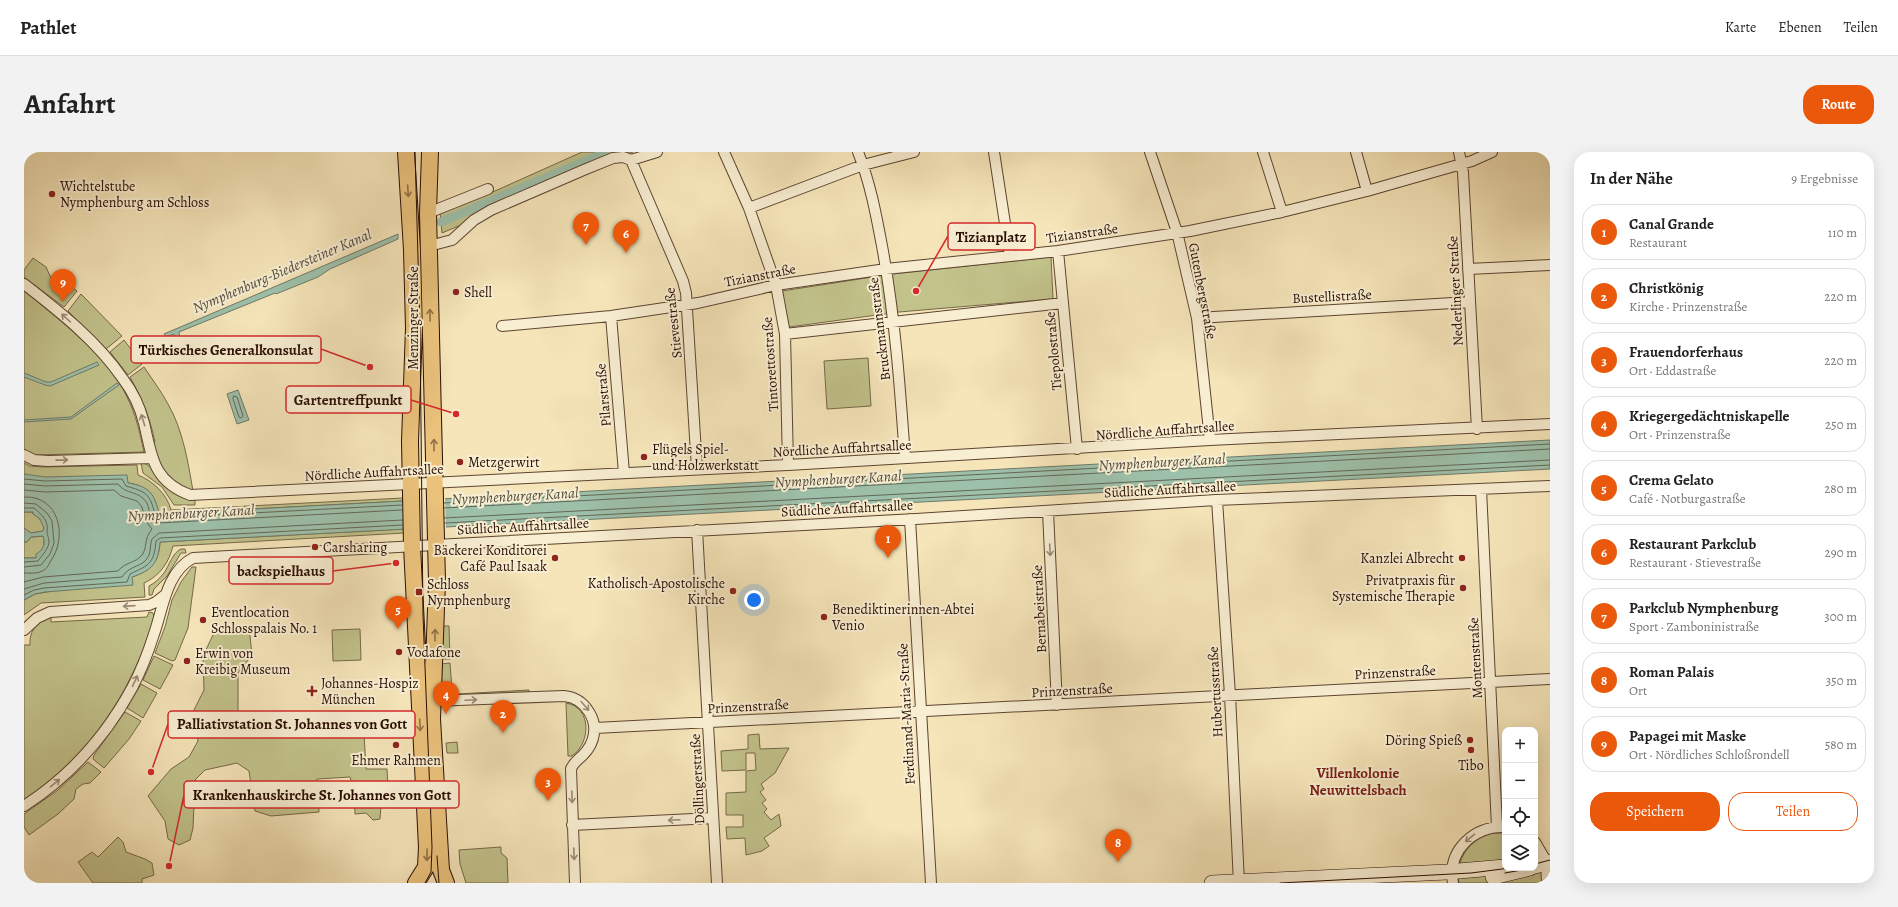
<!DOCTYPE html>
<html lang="de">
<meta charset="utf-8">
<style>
body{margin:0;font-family:Alegreya,serif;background:#f2f2f2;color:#222}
.controls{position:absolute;right:12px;bottom:12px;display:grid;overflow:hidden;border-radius:8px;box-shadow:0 4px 16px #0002}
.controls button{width:36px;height:36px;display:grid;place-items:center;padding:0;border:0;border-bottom:1px solid #e0e0e0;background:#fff;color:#222;font:20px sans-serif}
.you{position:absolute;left:730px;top:448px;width:14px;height:14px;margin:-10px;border:3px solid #fff;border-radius:50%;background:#1a73e8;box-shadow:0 0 0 6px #1a73e833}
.badge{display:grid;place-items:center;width:26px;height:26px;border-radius:50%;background:#ea580c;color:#fff;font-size:13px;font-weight:700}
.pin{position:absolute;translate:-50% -33px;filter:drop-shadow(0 1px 2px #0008)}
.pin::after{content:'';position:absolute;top:21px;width:14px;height:12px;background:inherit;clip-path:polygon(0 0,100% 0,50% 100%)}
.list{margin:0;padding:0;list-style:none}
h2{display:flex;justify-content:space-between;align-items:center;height:52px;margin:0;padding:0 16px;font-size:17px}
h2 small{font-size:13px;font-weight:400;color:#767676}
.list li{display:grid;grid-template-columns:26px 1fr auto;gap:12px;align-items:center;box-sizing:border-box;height:56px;margin:0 8px 8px;padding:0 8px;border:1px solid #e0e0e0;border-radius:16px}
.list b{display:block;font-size:15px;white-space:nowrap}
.list p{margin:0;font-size:13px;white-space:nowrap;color:#767676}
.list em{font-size:13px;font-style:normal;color:#767676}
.actions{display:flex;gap:8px;padding:12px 16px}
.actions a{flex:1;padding:9px 0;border:1px solid #ea580c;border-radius:16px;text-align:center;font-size:14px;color:#ea580c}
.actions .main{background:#ea580c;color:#fff}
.icon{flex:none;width:22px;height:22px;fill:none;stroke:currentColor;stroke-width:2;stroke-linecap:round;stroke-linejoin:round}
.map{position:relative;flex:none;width:1526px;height:731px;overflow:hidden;border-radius:16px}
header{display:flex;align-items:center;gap:24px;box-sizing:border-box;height:56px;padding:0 20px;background:#fff;border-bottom:1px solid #e0e0e0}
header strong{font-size:19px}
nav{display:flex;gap:22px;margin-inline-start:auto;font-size:14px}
.intro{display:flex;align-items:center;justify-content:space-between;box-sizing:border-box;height:96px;padding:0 24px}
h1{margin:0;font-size:28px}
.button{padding:10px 18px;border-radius:16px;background:#ea580c;color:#fff;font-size:14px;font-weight:700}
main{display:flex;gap:24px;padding:0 24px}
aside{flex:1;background:#fff;border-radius:16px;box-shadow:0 4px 16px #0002}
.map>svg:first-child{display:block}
.green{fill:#c2c28b;stroke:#766848}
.water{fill:#9dc0aa;stroke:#6f7968}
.pier{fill:#f5e5b9}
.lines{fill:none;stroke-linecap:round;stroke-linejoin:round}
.shore{stroke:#646757;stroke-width:1}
.canal{stroke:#9dc0aa;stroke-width:9}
.street-casing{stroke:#5d4431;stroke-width:12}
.secondary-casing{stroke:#2a0e04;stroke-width:16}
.primary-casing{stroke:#2a0e04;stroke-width:18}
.street{stroke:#f8eed2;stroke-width:10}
.secondary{stroke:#f8eed2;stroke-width:15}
.primary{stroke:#eac27c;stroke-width:16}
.tram{stroke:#2a0e04;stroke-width:1}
.oneway{stroke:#947146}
.oneway2{stroke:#9b8975}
.poi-dot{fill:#8f2418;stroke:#f8eed2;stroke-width:1.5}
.labels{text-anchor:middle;stroke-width:4;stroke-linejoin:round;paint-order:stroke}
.poi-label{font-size:14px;fill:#2a0e04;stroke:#f8eed2;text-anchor:start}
.street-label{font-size:14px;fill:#2a0e04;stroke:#f8eed2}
.water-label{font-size:15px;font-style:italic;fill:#524c3e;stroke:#f8eed2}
.neighbourhood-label{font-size:15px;font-weight:bold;fill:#7a1f14;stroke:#f8eed2}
.leader{fill:none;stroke:#d62828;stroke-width:1.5}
.callout-dot{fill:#d62828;stroke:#f8eed2;stroke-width:1.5}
.callout{fill:#f8eed2;stroke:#d62828;stroke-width:1.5}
.callout-label{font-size:15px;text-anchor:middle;font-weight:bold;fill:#2a0e04}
</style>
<header>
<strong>Pathlet</strong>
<nav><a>Karte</a><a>Ebenen</a><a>Teilen</a></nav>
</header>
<div class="intro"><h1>Anfahrt</h1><a class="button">Route</a></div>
<main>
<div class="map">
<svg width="1526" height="731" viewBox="0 0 1526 731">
<rect width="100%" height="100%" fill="#f5e5b9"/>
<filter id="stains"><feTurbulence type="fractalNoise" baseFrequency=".005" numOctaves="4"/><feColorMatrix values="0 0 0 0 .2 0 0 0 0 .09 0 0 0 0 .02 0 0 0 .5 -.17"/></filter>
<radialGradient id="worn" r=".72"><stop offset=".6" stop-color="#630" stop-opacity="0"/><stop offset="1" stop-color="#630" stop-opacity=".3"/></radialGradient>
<path class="green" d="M 558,0 L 609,0 L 418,81 L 416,60 L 471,39 Z
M 1027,105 L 1029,147 L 875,160 L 765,175 L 758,139 L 868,122 Z
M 9,106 L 22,115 L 27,126 L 43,131 L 53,139 L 40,155 L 0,125 L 0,118 Z
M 0,139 C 33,166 86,206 103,245 C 112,263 116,281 120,300 L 11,303 L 0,298 Z
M 57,142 L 98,184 L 82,197 L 44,159 Z
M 100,188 L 118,212 L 104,223 L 86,200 Z
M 844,206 L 847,254 L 803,257 L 800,209 Z
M 120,215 C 128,227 137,239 144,252 C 159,278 164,310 169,339 C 143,329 136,319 128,293 L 131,290 C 126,266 118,247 106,225 Z
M 0,311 L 6,314 L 19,315 L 113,313 L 114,323 C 129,329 143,342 147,358 L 379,346 L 379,349 L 134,362 C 133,344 121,333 104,331 L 9,325 L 0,322 Z
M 117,311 C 127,311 129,321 135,327 C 144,337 159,345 171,348 L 171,353 L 150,353 L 138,335 L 119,321 Z
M 0,360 L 9,360 L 9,362 C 16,366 22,372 19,379 L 7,381 L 0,376 Z
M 380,377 L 380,381 L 149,394 C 145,410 136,424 120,431 L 121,445 L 17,451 L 0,463 L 0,448 L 11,442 L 108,425 C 126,419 135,410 136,390 Z
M 20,384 L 20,394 L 12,406 L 0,406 L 0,390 L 3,390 L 7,385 Z
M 157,397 L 161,397 L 162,401 L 157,401 L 143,424 L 130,437 L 128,443 L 125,443 L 125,434 C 131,431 135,427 140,421 C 145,414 149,400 157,397 Z
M 168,415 L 172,415 L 164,476 L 151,508 L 148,509 L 131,501 L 141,475 L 148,448 L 157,430 Z
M 125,460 L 129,461 C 133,469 125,482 122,490 C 98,555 57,609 0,648 L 0,493 L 6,493 C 5,478 14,469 27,465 L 27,470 L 123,465 Z
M 200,474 L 225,474 L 228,503 L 214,521 L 214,560 L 246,570 L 294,570 L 302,580 L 337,579 L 340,581 L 342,617 L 363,617 L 365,654 L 357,654 L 356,667 L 349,668 L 342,661 L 331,662 L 330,639 L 326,625 L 293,627 L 295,660 L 247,664 L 231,659 L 225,619 L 213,611 L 181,618 L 171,628 L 169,676 L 166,688 L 155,693 L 144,687 L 141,669 L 124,644 L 147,617 L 165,605 L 174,589 L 169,560 L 180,538 L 179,504 L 189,483 Z
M 417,474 L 425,474 L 426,507 L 417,507 Z
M 336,477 L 337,508 L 309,509 L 308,478 Z
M 130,504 L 149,513 L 136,537 L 119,528 Z
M 426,511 L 428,538 L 418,538 L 417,512 Z
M 117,532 L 133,541 L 119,566 L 103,556 Z
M 505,538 L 505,541 L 433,544 L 433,542 Z
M 542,551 C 568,555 567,591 548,604 L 544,604 Z
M 101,560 L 117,569 L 105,587 L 80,616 L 69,607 L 70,603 Z
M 735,582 L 736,597 L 765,596 L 751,621 L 737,632 L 740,637 L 736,640 L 742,648 L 738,651 L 743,657 L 740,660 L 747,668 L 755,662 L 757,674 L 740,686 L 745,694 L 738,699 L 722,703 L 721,686 L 703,687 L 702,675 L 719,675 L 719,663 L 702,663 L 702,641 L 722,640 L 722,619 L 732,618 L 731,601 L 722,601 L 722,618 L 698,619 L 697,599 L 724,597 L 724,583 Z
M 433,590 L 434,601 L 423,601 L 422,591 Z
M 64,610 L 77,620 L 66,631 L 59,632 L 52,637 L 50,647 L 34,662 L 5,683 L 0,675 L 0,662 L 34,638 Z
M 1468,681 L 1481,681 L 1481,716 L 1511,716 L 1511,698 L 1518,711 L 1519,731 L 1435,731 C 1431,707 1445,688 1468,681 Z
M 94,685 L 99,690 L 102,700 L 121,707 L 128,711 L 130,723 L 118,727 L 118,731 L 69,731 L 54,710 L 68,700 L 74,705 Z
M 477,695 L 477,701 L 483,706 L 484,731 L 442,731 L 436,712 L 435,698 Z"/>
<path class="water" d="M 374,82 L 374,87 L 306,117 L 294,125 L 252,142 L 251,141 L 155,180 L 157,195 L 154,196 L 153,193 L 145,196 L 143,194 L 151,190 L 150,182 L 142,185 L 140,182 Z
M 73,210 L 75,213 L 26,234 L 21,233 L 0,225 L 0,221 L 22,230 L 27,230 Z
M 93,231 L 95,233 L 47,267 L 0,270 L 0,268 L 47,265 Z
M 214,238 L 225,268 L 213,272 L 203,242 Z
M 1526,288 L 1526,317 L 136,390 C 134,411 129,418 108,425 L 109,433 L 21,440 L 11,442 L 0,448 L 0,406 L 12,406 L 12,402 C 19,399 22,391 19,384 L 7,385 L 3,390 L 0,390 L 0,376 L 7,381 L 19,379 L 20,376 L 16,367 L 9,362 L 9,360 L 0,360 L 0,322 L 21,325 L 103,323 L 104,331 C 125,334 131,342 135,362 Z"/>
<path class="pier" d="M 421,345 L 422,377 L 380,379 L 379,347 Z"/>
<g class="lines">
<path class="shore" d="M 210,244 L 213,245 L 219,264 L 217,266 L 215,265 L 209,247 Z
M 0,327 L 21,329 L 98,327 L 102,334 C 122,340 126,341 131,363 L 135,366 L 378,353
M 0,332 L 21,334 L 94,332 C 102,343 115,338 123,351 C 125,355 125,361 127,366 L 134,371 L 378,358
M 0,338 L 21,340 L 90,338 L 97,344 L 113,349 L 118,355 L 121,368 L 128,377 C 119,388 124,395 118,403 C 112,411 101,410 94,419 L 19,425 L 0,430
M 0,345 C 36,343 44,386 26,410 C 24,414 23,417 18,419 C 13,422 6,421 0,421
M 0,351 L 12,352 L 23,361 L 28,369 L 30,391 L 26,402 L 17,413 L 0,415
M 420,351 L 1526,292
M 0,356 L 10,356 C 18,363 25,369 23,380 C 23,383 25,386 25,389 C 25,397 18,403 14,409 L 0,410
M 420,356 L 1526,297
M 420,366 L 1526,308
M 421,371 L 1526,313
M 0,437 L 20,431 L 98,425 C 106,412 120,416 125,403 C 127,398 126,392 128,387 L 135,381 L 379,368
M 0,443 L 10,438 L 20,436 L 103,430 L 106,422 C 125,413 130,412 132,389 L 136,386 L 379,373"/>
<path class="canal" d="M 417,70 L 583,0"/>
<g class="street-casing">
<path id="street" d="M 700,0 L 725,56 L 752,133 L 761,182 L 764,313
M 834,0 C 846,30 852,62 858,94 C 871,164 876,235 881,306
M 970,0 L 986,104
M 1126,0 L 1153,80 L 1173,166 L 1186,288
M 1239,0 L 1258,60
M 1332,0 L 1343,39
M 1435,0 L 1439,20 L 1453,277
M 607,8 L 659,129 L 662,141 L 673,317
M 725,56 L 839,13 L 890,0
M 404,61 L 464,37
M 405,94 L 428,88 L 450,68 L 467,58 L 562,17 L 589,6 L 599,5 L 607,8 L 633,0
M 1034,99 L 1053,297
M 1444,117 L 1526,113
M 0,132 C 36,160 73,189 99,227 C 109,240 116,255 120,271 C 128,305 129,329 166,343 L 764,313 L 1186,288 L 1526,272
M 587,164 L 600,321
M 1173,166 L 1446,150
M 478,174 L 587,164 L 674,151 L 752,133 L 862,117 L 1034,99 L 1166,79 L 1258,60 L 1343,39 L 1448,9 L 1468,0
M 761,182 L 1039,151
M 0,303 L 10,308 L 24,309 L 128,306
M 1457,337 L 1473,675
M 1193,348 L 1206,543 L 1215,731
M 1024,359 L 1033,553
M 886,367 L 907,731
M 673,378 L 693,731
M 0,478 L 13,466 L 26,460 L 125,453 L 132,450 L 141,443
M 408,549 L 540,544 C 551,545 559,550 565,560 C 574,574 571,591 559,603 C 554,608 549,611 547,617 L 551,731
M 571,576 L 1526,527
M 0,654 C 45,625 82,584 108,536 C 117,519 124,501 130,482 C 139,457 142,420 169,406 L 892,367 L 1192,348 L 1526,334
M 548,673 L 689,666
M 1511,690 L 1522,709 L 1523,731
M 1429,731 C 1423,698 1450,674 1481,675"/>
</g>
<g class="secondary-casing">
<path id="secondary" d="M 1511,714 L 1526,710
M 1469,725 L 1506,716
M 1188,731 L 1423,720 L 1481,715"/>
</g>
<g class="primary-casing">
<path id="primary" d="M 382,0 L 388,98 L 390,176 L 386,289 L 388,394 L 403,695 L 402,715 L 392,731
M 406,0 L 404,61 L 413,429 L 408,567 L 417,718 L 422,731"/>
</g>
<use href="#street" class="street"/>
<use href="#secondary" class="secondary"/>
<use href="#primary" class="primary"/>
<path class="tram" d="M 391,0 L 396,177 L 399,463 L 408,695 L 407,720 L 401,731
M 413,704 L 415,731
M 1511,712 L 1526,708
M 1481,721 L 1509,716
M 1256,731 L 1447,721 L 1486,716"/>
</g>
<defs><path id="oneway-shaft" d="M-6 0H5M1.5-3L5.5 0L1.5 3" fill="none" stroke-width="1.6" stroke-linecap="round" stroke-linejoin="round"/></defs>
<g class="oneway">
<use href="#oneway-shaft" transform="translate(384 39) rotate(86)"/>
<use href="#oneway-shaft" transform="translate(406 163) rotate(-91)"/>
<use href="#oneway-shaft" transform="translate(410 293) rotate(-90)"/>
<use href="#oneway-shaft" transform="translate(411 483) rotate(-89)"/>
<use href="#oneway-shaft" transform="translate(396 573) rotate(87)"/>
<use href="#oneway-shaft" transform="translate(403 703) rotate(91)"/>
</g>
<g class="oneway2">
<use href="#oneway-shaft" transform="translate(42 166) rotate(-138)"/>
<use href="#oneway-shaft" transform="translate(119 268) rotate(-107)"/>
<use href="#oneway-shaft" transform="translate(38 308) rotate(-1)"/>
<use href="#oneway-shaft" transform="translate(1026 398) rotate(87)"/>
<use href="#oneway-shaft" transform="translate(105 454) rotate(176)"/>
<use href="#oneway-shaft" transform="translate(111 529) rotate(-65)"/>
<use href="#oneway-shaft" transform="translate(447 548) rotate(-3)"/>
<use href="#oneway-shaft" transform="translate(561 554) rotate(50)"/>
<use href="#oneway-shaft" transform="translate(31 631) rotate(-39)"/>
<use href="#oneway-shaft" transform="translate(548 645) rotate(88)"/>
<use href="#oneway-shaft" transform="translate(650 668) rotate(177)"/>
<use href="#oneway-shaft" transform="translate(1446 686) rotate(140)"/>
<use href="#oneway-shaft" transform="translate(550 702) rotate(88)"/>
</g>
<g class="poi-dot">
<circle cx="28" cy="42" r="4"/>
<circle cx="432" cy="140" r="4"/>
<circle cx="620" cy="305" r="4"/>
<circle cx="436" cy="310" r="4"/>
<circle cx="291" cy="395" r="4"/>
<circle cx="531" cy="406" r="4"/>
<circle cx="1438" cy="406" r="4"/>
<circle cx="1439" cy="436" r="4"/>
<circle cx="709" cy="439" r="4"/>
<rect x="391" y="436" width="8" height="8" rx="2"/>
<circle cx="800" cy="465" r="4"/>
<circle cx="179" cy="468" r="4"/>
<circle cx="375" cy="500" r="4"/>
<circle cx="163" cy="509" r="4"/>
<path d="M286 533h4v4h4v4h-4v4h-4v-4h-4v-4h4z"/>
<circle cx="1446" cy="588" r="4"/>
<circle cx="372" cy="593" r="4"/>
<circle cx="1447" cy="598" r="4"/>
</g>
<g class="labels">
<g class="poi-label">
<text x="36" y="39">Wichtelstube<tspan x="36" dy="16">Nymphenburg am Schloss</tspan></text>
<text x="440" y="145">Shell</text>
<text x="628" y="302">Flügels Spiel-<tspan x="628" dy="16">und Holzwerkstatt</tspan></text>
<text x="444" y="315">Metzgerwirt</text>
<text x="299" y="400">Carsharing</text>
<text x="523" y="403" text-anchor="end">Bäckerei Konditorei<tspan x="523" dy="16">Café Paul Isaak</tspan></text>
<text x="1430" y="411" text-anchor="end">Kanzlei Albrecht</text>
<text x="1431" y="433" text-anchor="end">Privatpraxis für<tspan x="1431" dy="16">Systemische Therapie</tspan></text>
<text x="701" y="436" text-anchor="end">Katholisch-Apostolische<tspan x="701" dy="16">Kirche</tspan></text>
<text x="403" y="437">Schloss<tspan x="403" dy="16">Nymphenburg</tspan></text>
<text x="808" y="462">Benediktinerinnen-Abtei<tspan x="808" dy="16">Venio</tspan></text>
<text x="187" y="465">Eventlocation<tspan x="187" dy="16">Schlosspalais No. 1</tspan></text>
<text x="383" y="505">Vodafone</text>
<text x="171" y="506">Erwin von<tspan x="171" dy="16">Kreibig Museum</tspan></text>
<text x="297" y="536">Johannes-Hospiz<tspan x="297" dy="16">München</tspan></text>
<text x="1438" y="593" text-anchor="end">Döring Spieß</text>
<text x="372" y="613" text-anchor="middle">Ehmer Rahmen</text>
<text x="1447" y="618" text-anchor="middle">Tibo</text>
</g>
<g class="street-label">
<text transform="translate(1058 81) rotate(-8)" y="5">Tizianstraße</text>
<text transform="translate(736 123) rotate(-11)" y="5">Tizianstraße</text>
<text transform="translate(1179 139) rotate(79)" y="5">Gutenbergstraße</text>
<text transform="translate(1431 139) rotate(-93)" y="5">Nederlinger Straße</text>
<text transform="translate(1308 144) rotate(-3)" y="5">Bustellistraße</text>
<text transform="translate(389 166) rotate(-90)" y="5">Menzinger Straße</text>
<text transform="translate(649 171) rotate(-96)" y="5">Stievestraße</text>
<text transform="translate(855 177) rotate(-97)" y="5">Bruckmannstraße</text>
<text transform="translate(1029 199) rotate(-95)" y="5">Tiepolostraße</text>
<text transform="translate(746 212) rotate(-94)" y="5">Tintorettostraße</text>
<text transform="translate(579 243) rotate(-95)" y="5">Pilarstraße</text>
<text transform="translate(1141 278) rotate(-4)" y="5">Nördliche Auffahrtsallee</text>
<text transform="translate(818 296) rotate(-3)" y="5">Nördliche Auffahrtsallee</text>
<text transform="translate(350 320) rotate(-3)" y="5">Nördliche Auffahrtsallee</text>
<text transform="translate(1146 337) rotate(-3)" y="5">Südliche Auffahrtsallee</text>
<text transform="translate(823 356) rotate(-3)" y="5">Südliche Auffahrtsallee</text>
<text transform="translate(499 374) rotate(-3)" y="5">Südliche Auffahrtsallee</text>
<text transform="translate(1015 457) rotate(-93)" y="5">Bernabeistraße</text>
<text transform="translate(1451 506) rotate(-93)" y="5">Montenstraße</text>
<text transform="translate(1371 520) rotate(-3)" y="5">Prinzenstraße</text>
<text transform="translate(1048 538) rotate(-3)" y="5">Prinzenstraße</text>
<text transform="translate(1191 540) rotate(-93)" y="5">Hubertusstraße</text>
<text transform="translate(724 554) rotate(-3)" y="5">Prinzenstraße</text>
<text transform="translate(882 562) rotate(-93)" y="5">Ferdinand-Maria-Straße</text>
<text transform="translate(673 627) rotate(-93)" y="5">Döllingerstraße</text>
</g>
<g class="water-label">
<text transform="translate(258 119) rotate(-23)" y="5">Nymphenburg-Biedersteiner Kanal</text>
<text transform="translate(1138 310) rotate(-3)" y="5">Nymphenburger Kanal</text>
<text transform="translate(814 327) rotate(-3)" y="5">Nymphenburger Kanal</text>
<text transform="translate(491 344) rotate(-3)" y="5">Nymphenburger Kanal</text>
<text transform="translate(167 361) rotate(-3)" y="5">Nymphenburger Kanal</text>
</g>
<g class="neighbourhood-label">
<text x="1334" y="626">Villenkolonie<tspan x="1334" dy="17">Neuwittelsbach</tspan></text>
</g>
</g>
<path class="leader" d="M892 139L924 84M346 215L297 197M432 262L387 248M372 411L309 419M127 620L144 572M145 714L160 643"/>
<g class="callout-dot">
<circle cx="892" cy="139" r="4"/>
<circle cx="346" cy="215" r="4"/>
<circle cx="432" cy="262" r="4"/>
<circle cx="372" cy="411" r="4"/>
<circle cx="127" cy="620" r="4"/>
<circle cx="145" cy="714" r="4"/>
</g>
<g class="callout">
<rect x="924" y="71" width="87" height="27" rx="4"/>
<rect x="107" y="184" width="190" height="27" rx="4"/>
<rect x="262" y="234" width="125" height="27" rx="4"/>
<rect x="205" y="405" width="104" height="27" rx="4"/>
<rect x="144" y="559" width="247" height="27" rx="4"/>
<rect x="160" y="629" width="275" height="27" rx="4"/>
</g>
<g class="callout-label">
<text x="967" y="90">Tizianplatz</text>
<text x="202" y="203">Türkisches Generalkonsulat</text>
<text x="324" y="253">Gartentreffpunkt</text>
<text x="257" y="424">backspielhaus</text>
<text x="268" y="577">Palliativstation St. Johannes von Gott</text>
<text x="298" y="648">Krankenhauskirche St. Johannes von Gott</text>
</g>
<rect width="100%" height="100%" filter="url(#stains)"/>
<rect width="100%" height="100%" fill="url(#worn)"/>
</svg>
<div class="controls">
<button>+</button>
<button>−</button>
<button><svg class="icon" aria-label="locate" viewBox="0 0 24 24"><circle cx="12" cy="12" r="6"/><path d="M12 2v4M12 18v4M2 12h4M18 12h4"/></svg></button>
<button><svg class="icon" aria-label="layers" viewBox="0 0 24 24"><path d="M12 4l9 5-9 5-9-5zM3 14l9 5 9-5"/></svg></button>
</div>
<div class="you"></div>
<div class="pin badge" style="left:864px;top:406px">1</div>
<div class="pin badge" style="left:479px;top:581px">2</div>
<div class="pin badge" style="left:524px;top:649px">3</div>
<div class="pin badge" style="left:422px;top:562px">4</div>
<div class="pin badge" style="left:374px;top:477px">5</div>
<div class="pin badge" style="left:602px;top:101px">6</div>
<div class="pin badge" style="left:562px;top:93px">7</div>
<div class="pin badge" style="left:1094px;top:710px">8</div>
<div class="pin badge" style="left:39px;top:150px">9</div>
</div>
<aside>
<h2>In der Nähe<small>9 Ergebnisse</small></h2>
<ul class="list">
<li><span class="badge">1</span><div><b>Canal Grande</b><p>Restaurant</p></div><em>110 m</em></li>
<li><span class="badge">2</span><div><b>Christkönig</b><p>Kirche · Prinzenstraße</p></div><em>220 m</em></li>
<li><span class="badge">3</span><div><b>Frauendorferhaus</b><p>Ort · Eddastraße</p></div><em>220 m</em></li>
<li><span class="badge">4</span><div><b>Kriegergedächtniskapelle</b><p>Ort · Prinzenstraße</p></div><em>250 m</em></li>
<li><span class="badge">5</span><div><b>Crema Gelato</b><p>Café · Notburgastraße</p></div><em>280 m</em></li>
<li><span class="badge">6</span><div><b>Restaurant Parkclub</b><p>Restaurant · Stievestraße</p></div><em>290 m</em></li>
<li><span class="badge">7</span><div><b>Parkclub Nymphenburg</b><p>Sport · Zamboninistraße</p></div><em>300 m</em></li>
<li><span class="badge">8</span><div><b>Roman Palais</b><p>Ort</p></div><em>350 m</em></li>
<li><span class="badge">9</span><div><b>Papagei mit Maske</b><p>Ort · Nördliches Schloßrondell</p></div><em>580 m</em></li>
</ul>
<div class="actions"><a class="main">Speichern</a><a>Teilen</a></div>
</aside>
</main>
